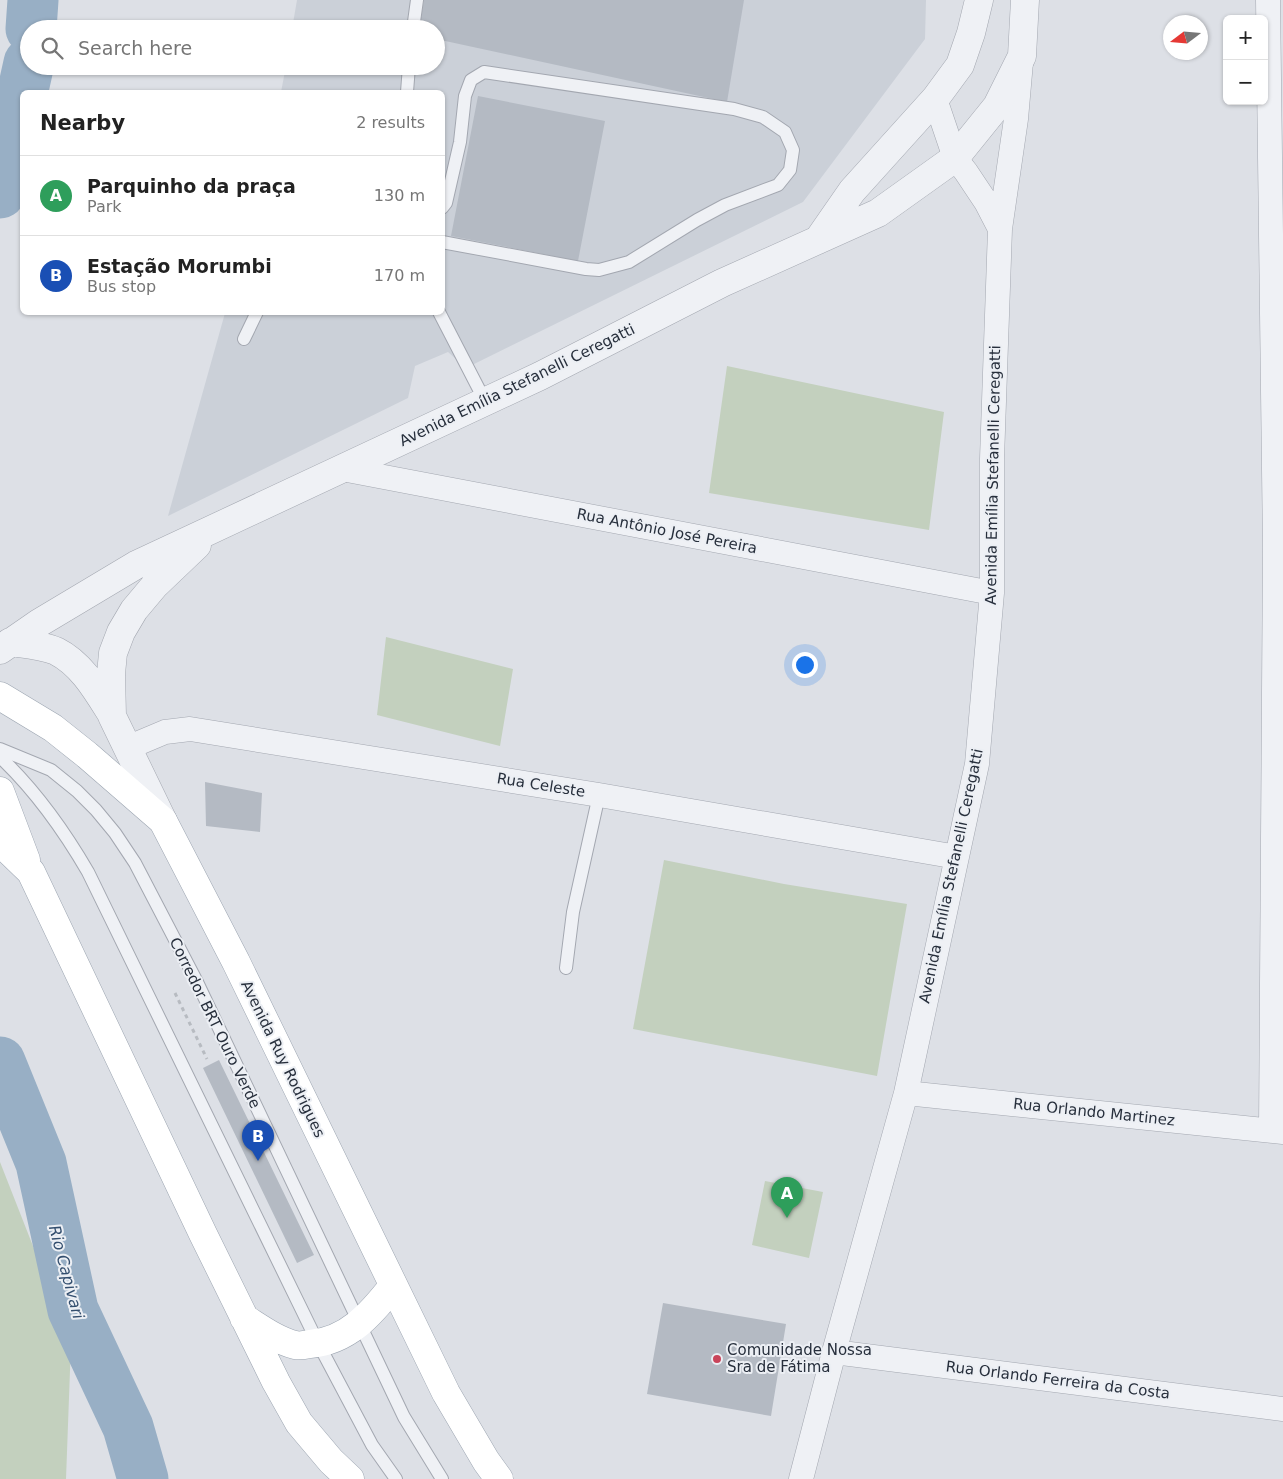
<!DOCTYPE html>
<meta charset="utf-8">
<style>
body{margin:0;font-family:"DejaVu Sans",sans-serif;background:#f2f2f2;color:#222}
.controls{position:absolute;right:15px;top:15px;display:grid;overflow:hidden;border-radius:8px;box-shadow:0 1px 4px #0004}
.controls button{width:45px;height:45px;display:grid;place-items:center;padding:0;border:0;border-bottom:1px solid #e0e0e0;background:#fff;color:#222;font:25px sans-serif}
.compass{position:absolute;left:1163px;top:15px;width:45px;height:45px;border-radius:50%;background:#fff;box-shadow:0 1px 4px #0004;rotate:254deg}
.you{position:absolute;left:804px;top:664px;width:18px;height:18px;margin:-12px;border:4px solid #fff;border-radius:50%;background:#1a73e8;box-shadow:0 0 0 8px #1a73e833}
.badge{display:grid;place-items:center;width:32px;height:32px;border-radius:50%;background:#c9445a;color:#fff;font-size:16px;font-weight:700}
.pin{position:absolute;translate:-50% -41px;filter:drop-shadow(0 1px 2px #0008)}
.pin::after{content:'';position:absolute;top:26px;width:18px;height:15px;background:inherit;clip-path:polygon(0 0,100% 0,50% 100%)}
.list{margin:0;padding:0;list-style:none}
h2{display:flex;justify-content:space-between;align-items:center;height:65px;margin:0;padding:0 20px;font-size:21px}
h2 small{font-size:16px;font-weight:400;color:#767676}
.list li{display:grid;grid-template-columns:32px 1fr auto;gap:15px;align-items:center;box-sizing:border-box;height:80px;padding:0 20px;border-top:1px solid #e0e0e0}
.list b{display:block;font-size:19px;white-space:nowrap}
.list p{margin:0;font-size:16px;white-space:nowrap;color:#767676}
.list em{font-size:16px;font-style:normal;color:#767676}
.icon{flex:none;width:28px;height:28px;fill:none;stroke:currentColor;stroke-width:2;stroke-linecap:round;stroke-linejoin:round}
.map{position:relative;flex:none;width:1283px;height:1479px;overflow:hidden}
.search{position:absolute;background:#fff;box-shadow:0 1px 4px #0004;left:20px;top:20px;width:425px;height:55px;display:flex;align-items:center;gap:12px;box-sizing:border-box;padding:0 18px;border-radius:28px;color:#767676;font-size:19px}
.panel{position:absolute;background:#fff;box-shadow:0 1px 4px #0004;left:20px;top:90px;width:425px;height:225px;border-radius:8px}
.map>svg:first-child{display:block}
.built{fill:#cbd0d8}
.green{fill:#c3d0be}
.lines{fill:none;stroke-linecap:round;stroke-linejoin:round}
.river{stroke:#98afc5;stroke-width:51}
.building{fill:#b4bac3}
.service-casing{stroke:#a3a7b0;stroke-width:14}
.minor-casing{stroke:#a3a7b0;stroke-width:25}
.tertiary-casing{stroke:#a3a7b0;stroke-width:29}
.primary-casing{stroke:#9ca5b1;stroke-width:29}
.path{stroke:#b7bbc1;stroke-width:3;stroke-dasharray:4 4;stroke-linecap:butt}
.service{stroke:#eff1f5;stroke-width:12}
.minor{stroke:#eff1f5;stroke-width:24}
.tertiary{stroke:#eff1f5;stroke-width:28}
.primary{stroke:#fff;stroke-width:28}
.poi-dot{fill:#c9445a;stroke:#eceff4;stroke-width:2}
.labels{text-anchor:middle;stroke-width:4;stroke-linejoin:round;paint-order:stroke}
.street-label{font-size:15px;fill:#272f3c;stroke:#eceff4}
.poi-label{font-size:15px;fill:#272f3c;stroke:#eceff4;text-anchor:start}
.water-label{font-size:16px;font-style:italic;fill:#334e6e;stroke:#eceff4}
</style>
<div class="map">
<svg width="1283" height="1479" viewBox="0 0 1283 1479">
<rect width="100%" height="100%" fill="#dde0e6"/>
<path class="built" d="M 297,0 L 926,0 L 925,39 L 803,202 L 466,368 L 448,352 L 415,366 L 408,398 L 168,516 L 225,313 L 442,312 L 442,92 L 281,92 L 286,66 L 436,66 L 436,29 L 292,29 Z"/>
<path class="green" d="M 727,366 L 944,412 L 929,530 L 709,493 Z
M 386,637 L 513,669 L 500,746 L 377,715 Z
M 664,860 L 784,884 L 907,904 L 877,1076 L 633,1029 Z
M 0,1162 L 71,1343 L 66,1479 L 0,1479 Z
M 765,1181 L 823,1192 L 809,1258 L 752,1245 Z"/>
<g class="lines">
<path class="river" d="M 31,29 L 33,0
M 0,193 L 29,63
M 0,1062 L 41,1163 L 73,1310 L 128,1427 L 143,1479"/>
</g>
<path class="building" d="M 424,0 L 744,0 L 727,102 L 436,39 L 436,29 L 419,29 Z
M 478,96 L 605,121 L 578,261 L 451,236 Z
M 205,782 L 262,793 L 260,832 L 206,826 Z
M 219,1060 L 314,1255 L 297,1263 L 203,1068 Z
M 663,1303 L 786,1324 L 771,1416 L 647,1394 Z"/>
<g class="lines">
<g class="service-casing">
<path id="service" d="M 413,29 L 417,0
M 407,92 L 409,66
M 442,208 L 446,203 L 460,142 L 465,96 L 471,80 L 484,72 L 734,109 L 763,117 L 785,132 L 793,150 L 790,170 L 778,185 L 725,205 L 697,220 L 629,262 L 599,270 L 586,269 L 442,242
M 439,312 L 485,401
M 244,339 L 257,312
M 0,749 L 51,770 L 77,791 L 96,810 L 115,833 L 135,863 L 197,982 L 404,1417 L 442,1479
M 0,757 C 36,791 63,829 88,872 L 318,1343 L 372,1445 L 396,1479
M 566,968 L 573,912 L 599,795"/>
</g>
<g class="minor-casing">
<path id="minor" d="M 1268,0 L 1275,547 L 1271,1130
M 935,99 L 955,158 L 966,172 L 986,202 L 1000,229
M 342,469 L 992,593
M 127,748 L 165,732 L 190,729 L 599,795 L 957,857
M 906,1093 L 1283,1132
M 834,1352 L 1283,1409
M 801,1479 L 834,1352 L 906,1093 L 977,764 L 992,593 L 992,459 L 1000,229 L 1016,119 L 1021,62"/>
</g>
<g class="tertiary-casing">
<path id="tertiary" d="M 818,240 L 852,191 L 935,99 L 960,65 L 971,33 L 979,0
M 10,642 C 25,644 42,645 56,651 C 82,664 97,691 112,715
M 0,650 L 39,623 L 136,565 L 540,376 L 722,283 L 878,213 L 955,158 L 997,106 L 1022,56 L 1025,0
M 163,821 L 112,716 L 111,674 L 113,653 L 121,632 L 134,610 L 155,585 L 197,545"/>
</g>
<g class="primary-casing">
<path id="primary" d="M 0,696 L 53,728 L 87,755 L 163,821 L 236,962 L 446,1393 L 486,1461 L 499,1479
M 0,791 L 26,860
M 0,842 L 31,872 L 203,1234 L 276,1382 L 299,1423 L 331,1461 L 350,1479
M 244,1318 C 260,1328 276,1340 295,1345 C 300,1346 305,1345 310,1344 C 348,1341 371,1314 393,1286"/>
</g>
<path class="path" d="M 175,993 L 207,1059"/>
<use href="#service" class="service"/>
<use href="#minor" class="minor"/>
<use href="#tertiary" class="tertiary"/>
<use href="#primary" class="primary"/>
</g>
<circle class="poi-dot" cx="717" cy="1359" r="5"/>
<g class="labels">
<g class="street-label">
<text transform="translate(517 385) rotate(-26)" y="5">Avenida Emília Stefanelli Ceregatti</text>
<text transform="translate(993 475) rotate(-89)" y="5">Avenida Emília Stefanelli Ceregatti</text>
<text transform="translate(667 531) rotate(11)" y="5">Rua Antônio José Pereira</text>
<text transform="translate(541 785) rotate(9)" y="5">Rua Celeste</text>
<text transform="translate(951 876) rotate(-78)" y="5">Avenida Emília Stefanelli Ceregatti</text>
<text transform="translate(215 1023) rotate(64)" y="5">Corredor BRT Ouro Verde</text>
<text transform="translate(283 1059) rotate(64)" y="5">Avenida Ruy Rodrigues</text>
<text transform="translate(1094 1112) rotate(6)" y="5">Rua Orlando Martinez</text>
<text transform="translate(1058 1380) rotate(7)" y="5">Rua Orlando Ferreira da Costa</text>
</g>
<g class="poi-label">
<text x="727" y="1355">Comunidade Nossa<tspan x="727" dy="17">Sra de Fátima</tspan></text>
</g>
<g class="water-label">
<text transform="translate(67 1272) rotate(75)" y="6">Rio Capivari</text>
</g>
</g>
</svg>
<div class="controls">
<button>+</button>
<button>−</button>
</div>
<svg class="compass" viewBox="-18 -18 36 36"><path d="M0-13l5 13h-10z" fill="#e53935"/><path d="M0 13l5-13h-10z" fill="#767676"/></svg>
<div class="you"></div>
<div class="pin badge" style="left:787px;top:1218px;background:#2e9e5b">A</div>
<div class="pin badge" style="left:258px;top:1161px;background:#1a4fb4">B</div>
<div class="search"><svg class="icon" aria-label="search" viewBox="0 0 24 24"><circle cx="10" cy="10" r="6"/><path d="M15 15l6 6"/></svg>Search here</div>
<section class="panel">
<h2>Nearby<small>2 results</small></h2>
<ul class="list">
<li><span class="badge" style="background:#2e9e5b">A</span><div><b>Parquinho da praça</b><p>Park</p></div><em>130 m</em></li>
<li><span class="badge" style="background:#1a4fb4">B</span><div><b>Estação Morumbi</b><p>Bus stop</p></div><em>170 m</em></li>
</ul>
</section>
</div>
